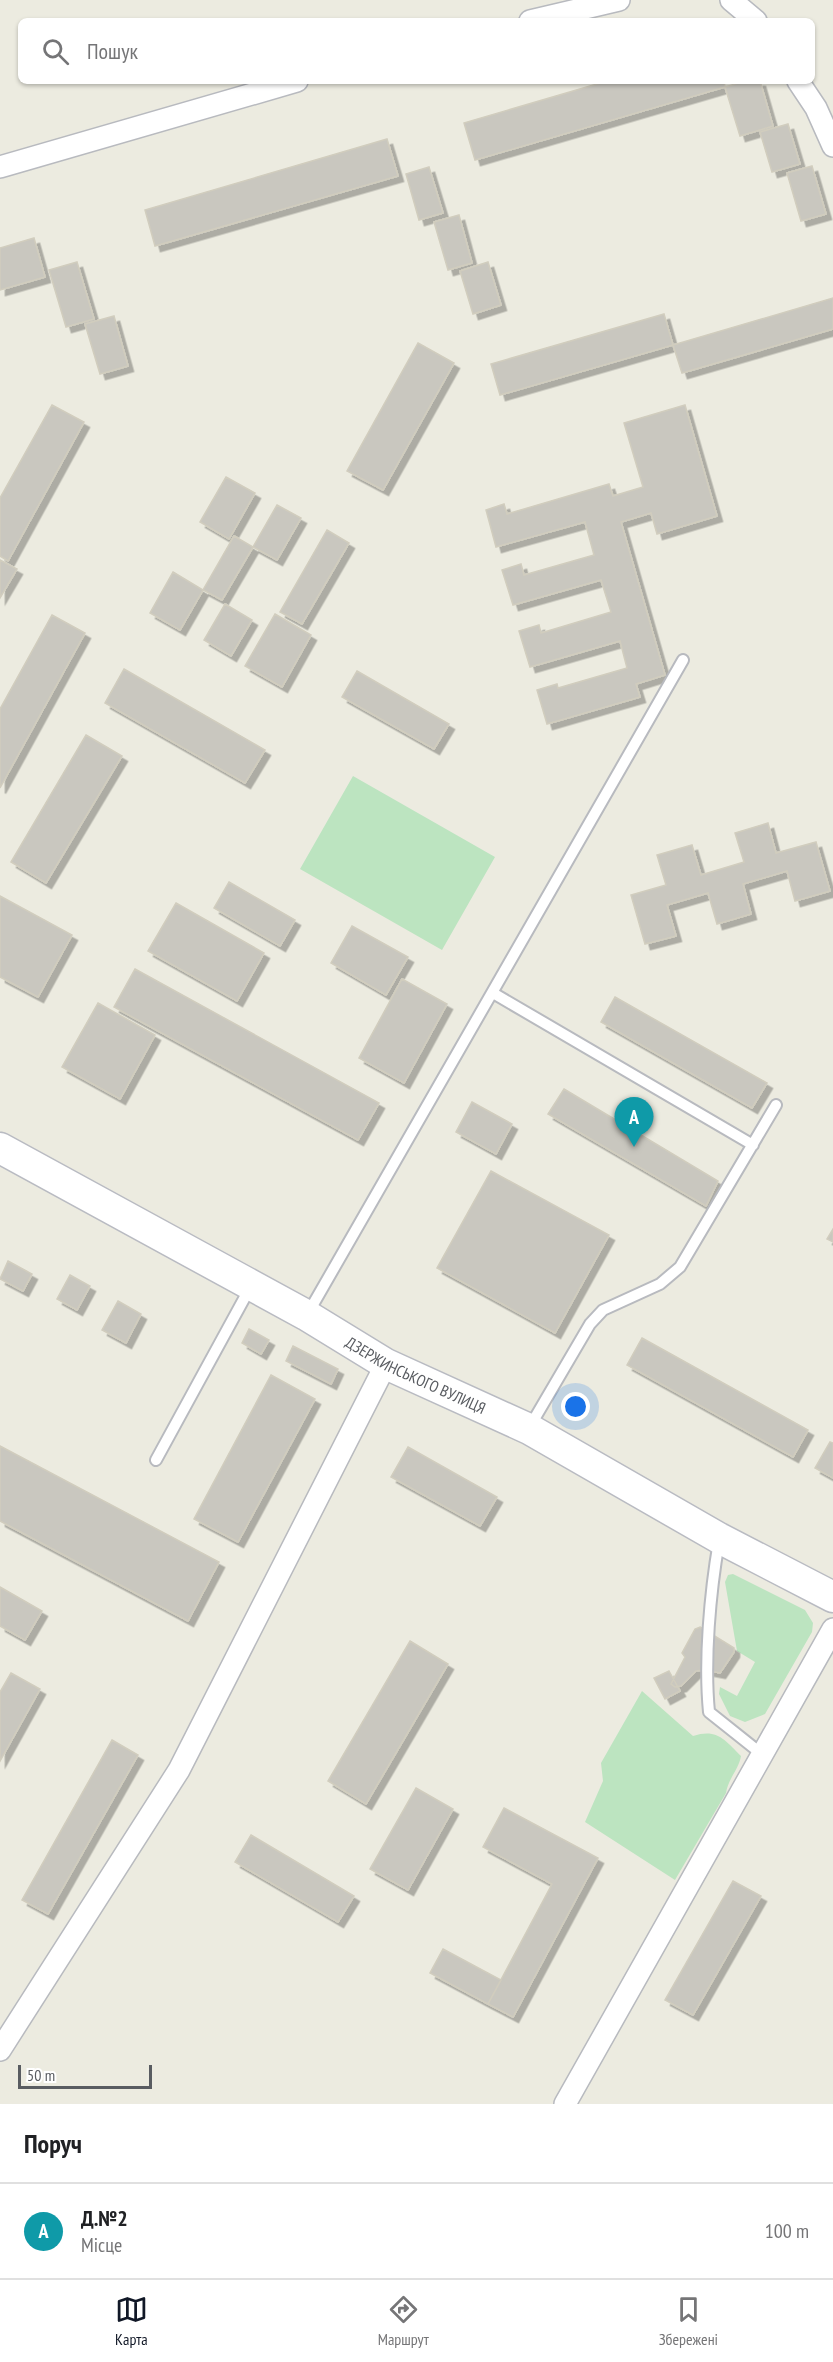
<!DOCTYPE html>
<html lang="uk">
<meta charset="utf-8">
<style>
body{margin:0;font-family:"PT Sans Narrow",sans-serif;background:#f6f6f6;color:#202124}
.scale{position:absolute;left:18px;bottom:15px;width:134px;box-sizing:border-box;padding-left:6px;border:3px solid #595c61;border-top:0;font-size:16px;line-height:21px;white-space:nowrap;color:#595c61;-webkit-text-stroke:4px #fff;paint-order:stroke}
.you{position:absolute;left:576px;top:1407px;width:21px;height:21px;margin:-15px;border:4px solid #fff;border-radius:50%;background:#1a73e8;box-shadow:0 0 0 9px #1a73e833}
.badge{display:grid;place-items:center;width:39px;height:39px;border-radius:50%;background:#111827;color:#fff;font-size:20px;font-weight:700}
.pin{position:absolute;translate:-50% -50px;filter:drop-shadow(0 2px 3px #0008)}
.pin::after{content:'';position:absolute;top:32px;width:21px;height:18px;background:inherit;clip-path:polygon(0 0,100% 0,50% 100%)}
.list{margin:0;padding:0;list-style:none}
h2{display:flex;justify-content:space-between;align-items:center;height:78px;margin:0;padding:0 24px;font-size:26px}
h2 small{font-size:20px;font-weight:400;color:#757577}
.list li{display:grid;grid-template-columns:39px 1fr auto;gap:18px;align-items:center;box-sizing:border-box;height:96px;padding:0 24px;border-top:2px solid #e0e0e0}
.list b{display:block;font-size:22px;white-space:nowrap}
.list p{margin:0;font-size:20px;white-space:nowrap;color:#757577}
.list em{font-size:20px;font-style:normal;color:#757577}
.icon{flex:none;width:33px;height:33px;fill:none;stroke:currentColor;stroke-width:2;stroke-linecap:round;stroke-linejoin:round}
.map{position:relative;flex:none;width:833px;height:2104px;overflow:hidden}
.search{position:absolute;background:#fff;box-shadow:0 2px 4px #0004;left:18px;right:18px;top:18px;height:66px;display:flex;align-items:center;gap:15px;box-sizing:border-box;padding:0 21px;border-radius:9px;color:#757577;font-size:22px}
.sheet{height:174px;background:#fff}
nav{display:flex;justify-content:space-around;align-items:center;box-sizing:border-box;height:84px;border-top:2px solid #e0e0e0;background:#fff;font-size:16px;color:#757577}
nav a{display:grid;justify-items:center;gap:3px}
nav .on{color:#111827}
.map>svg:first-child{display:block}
.green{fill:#bce4c0}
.building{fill:#c9c7bf;stroke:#d1cdbe;stroke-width:1.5;filter:url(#shadow)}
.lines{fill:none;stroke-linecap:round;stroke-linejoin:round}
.service-casing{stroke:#b8babf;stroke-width:14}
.minor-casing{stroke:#b8babf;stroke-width:24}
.secondary-casing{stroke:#b9bbc2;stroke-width:33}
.service{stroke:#fff;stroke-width:10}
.minor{stroke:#fff;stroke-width:21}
.secondary{stroke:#fff;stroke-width:30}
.labels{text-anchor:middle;stroke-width:4.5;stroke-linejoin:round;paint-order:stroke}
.street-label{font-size:16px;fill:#595c61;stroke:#fff}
</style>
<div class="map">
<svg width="833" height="2104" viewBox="0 0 833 2104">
<defs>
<filter id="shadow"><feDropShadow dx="5.5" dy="5.5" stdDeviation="0" flood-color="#0004"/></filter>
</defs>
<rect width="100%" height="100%" fill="#ecebe0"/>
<path class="green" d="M 353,776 L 495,857 L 442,950 L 300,869 Z
M 733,1574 L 805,1610 L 813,1623 L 812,1632 L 765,1714 L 745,1722 L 730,1716 L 719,1694 L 720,1687 L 737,1696 L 755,1662 L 737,1651 L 725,1582 L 728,1575 Z
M 642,1691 L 693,1736 C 717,1728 725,1740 741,1756 C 739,1769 728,1779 726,1793 L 675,1880 L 585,1822 L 603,1781 L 601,1763 Z"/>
<path class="building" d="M 607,81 L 724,81 L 725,87 L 475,160 L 464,123 Z
M 745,81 L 760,81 L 773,126 L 740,136 L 725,87 Z
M 788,124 L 800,164 L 772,172 L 760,132 Z
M 387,139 L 398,176 L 155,246 L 145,210 Z
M 812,166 L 826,214 L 801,221 L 787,173 Z
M 429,167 L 443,213 L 419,220 L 406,174 Z
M 459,215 L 472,263 L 448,270 L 434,222 Z
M 34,238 L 45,277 L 0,290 L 0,248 Z
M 77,262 L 94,319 L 66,327 L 49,270 Z
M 488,262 L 501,305 L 473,314 L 460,271 Z
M 833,298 L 833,329 L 682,373 L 673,345 Z
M 664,314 L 673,345 L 500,395 L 491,364 Z
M 114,316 L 128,366 L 100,374 L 85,324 Z
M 418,343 L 454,363 L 383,490 L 347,471 Z
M 52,405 L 84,422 L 8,561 L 0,556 L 0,498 Z
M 685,405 L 717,516 L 657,534 L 651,513 L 621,522 L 665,675 L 636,684 L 640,697 L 547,724 L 537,690 L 557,684 L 558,688 L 627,668 L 620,641 L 530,667 L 519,631 L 539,625 L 541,633 L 611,612 L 601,580 L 513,605 L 502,570 L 521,564 L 524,575 L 594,555 L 585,522 L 496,547 L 486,510 L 504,504 L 507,514 L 609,484 L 613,496 L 643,487 L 624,423 Z
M 226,477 L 255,493 L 229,539 L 200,522 Z
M 277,505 L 301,518 L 277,560 L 253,547 Z
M 327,530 L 349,543 L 302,624 L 280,612 Z
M 234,536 L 253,547 L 222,600 L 203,590 Z
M 0,560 L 17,569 L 0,598 Z
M 173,572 L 203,590 L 180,630 L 150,613 Z
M 225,604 L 252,620 L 231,656 L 204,640 Z
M 275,614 L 311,635 L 282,687 L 245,666 Z
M 52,615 L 85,633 L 0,788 L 0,709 Z
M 124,669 L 265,750 L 245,783 L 105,703 Z
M 357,671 L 449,724 L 434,749 L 342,697 Z
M 86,735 L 122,756 L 46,883 L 11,862 Z
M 768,823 L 776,853 L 816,842 L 830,891 L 795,901 L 787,871 L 743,884 L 751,914 L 717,924 L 708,893 L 667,905 L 676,936 L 645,944 L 631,895 L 666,885 L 657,855 L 692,845 L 701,875 L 744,862 L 735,833 Z
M 229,882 L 295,920 L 280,946 L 214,908 Z
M 0,896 L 72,935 L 38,997 L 0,977 Z
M 176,903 L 264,953 L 237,1001 L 148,951 Z
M 352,926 L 408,957 L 386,995 L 331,963 Z
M 135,969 L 379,1103 L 358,1140 L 114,1007 Z
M 402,979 L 447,1004 L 404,1083 L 359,1058 Z
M 615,997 L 767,1083 L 752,1108 L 601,1022 Z
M 98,1003 L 155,1035 L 120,1099 L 62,1067 Z
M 564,1089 L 718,1181 L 706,1206 L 548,1114 Z
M 472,1102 L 512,1124 L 496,1154 L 456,1132 Z
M 491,1171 L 609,1235 L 555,1333 L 437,1268 Z
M 833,1229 L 833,1242 L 827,1239 Z
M 8,1261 L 32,1274 L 23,1291 L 0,1279 Z
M 70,1275 L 90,1286 L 77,1310 L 57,1299 Z
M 118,1301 L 141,1314 L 126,1343 L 102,1330 Z
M 249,1329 L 269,1340 L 261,1354 L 242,1343 Z
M 642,1338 L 808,1430 L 793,1457 L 627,1365 Z
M 293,1346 L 338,1369 L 331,1384 L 286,1361 Z
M 271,1375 L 315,1399 L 238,1542 L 194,1519 Z
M 830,1442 L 833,1443 L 833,1478 L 815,1468 Z
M 0,1446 L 219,1562 L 188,1621 L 0,1521 Z
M 408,1447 L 497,1497 L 480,1526 L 391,1477 Z
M 0,1587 L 42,1611 L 25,1640 L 0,1626 Z
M 700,1627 L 734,1648 L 734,1652 L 720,1673 L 705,1670 L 696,1671 L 681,1686 L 675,1687 L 671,1684 L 685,1657 L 682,1653 L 695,1629 Z
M 410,1641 L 448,1664 L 366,1804 L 328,1781 Z
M 669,1671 L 680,1691 L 665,1699 L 654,1678 Z
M 11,1673 L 40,1689 L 0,1761 L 0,1692 Z
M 112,1740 L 138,1755 L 48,1914 L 22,1900 Z
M 416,1788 L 453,1809 L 408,1890 L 370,1869 Z
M 504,1808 L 598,1858 L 513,2017 L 488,2004 L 552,1884 L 483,1847 Z
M 251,1835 L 354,1896 L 338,1922 L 235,1862 Z
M 733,1881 L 761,1896 L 693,2015 L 665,2000 Z
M 443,1949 L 501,1980 L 488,2004 L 430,1973 Z"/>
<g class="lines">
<g class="service-casing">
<path id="service" d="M 493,993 L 753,1145
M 307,1315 L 683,660
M 529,1428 L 590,1324 L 603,1310 L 660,1284 L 680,1267 L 776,1105
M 156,1460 L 251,1286
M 719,1541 C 710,1593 704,1660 709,1712 L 763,1755"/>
</g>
<g class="minor-casing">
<path id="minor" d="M 731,0 L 756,21
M 530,21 L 619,0
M 798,81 L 816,108 L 833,146
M 0,167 L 297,81
M 0,2050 L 179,1770 L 386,1364
M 565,2104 L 833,1629"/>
</g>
<g class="secondary-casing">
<g id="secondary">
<path id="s1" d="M 0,1148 L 306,1315 L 386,1364 L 529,1429 L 719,1538 L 833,1597"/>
</g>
</g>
<use href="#service" class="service"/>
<use href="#minor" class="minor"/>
<use href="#secondary" class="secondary"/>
</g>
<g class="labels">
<g class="street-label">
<text dy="6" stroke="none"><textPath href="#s1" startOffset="474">ДЗЕРЖИНСЬКОГО ВУЛИЦЯ</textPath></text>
</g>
</g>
</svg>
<div class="scale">50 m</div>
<div class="you"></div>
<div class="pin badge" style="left:634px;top:1147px;background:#0f9aa8">A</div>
<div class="search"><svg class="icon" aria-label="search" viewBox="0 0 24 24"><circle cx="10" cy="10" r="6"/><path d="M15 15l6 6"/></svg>Пошук</div>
</div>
<section class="sheet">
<h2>Поруч<small></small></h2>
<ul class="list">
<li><span class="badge" style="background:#0f9aa8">A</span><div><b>Д.№2</b><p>Місце</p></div><em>100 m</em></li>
</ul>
</section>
<nav>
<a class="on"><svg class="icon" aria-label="map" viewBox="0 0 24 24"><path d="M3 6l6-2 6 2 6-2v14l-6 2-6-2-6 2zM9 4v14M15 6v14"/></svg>Карта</a>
<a><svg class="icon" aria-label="directions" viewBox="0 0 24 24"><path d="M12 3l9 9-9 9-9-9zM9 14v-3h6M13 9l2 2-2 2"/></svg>Маршрут</a>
<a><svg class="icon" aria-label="saved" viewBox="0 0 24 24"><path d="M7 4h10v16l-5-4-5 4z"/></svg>Збережені</a>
</nav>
